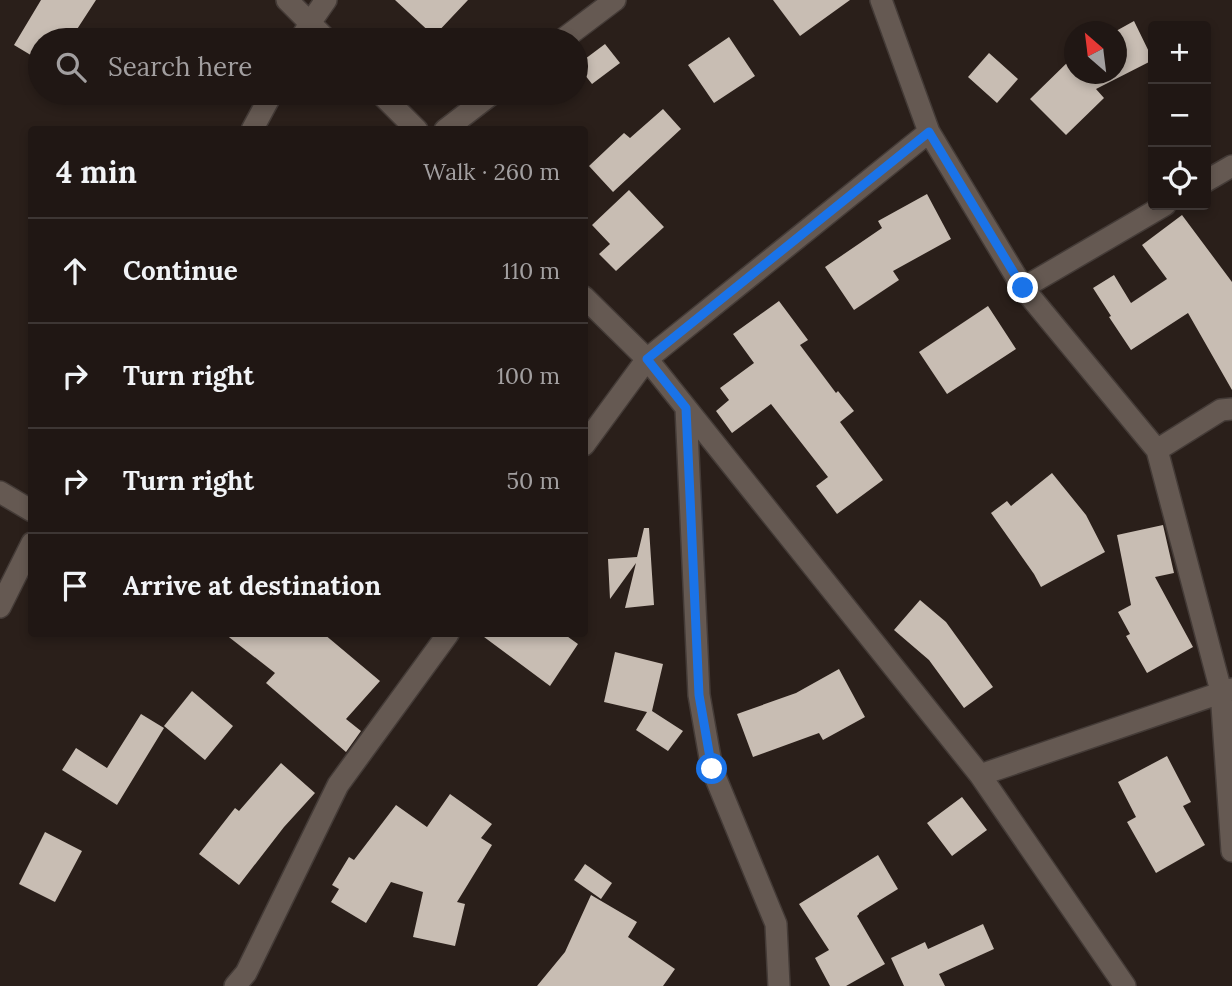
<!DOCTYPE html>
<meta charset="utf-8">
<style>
body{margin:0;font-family:Lora,serif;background:#28201d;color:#f1f3f6}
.controls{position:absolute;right:21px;top:21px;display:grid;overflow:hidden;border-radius:7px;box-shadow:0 4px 10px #0003}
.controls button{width:63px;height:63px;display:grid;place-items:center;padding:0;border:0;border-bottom:2px solid #3d3634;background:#201714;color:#f1f3f6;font:35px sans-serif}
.compass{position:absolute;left:1064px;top:21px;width:63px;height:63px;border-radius:50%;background:#201714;box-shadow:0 4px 10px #0003;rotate:332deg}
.stop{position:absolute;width:21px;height:21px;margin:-16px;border:5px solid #1a73e8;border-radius:50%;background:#fff}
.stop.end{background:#1a73e8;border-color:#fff;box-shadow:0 2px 7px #0008}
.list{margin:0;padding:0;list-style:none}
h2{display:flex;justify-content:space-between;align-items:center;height:91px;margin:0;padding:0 28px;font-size:30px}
h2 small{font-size:23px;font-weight:400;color:#a29fa0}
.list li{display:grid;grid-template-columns:46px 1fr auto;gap:21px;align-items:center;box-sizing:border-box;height:105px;padding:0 28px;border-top:2px solid #3d3634}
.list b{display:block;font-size:26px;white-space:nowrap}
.list em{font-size:23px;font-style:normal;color:#a29fa0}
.icon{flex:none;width:38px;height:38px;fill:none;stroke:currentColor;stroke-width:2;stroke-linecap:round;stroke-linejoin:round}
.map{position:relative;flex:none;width:1232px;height:986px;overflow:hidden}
.search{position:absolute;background:#201714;box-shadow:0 4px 10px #0003;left:28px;top:28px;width:560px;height:77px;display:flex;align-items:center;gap:18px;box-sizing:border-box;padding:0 24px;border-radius:38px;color:#a29fa0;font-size:26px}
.panel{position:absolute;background:#201714;box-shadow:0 4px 10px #0003;left:28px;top:126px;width:560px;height:511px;border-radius:7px}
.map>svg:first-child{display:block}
.building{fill:#c8bdb3}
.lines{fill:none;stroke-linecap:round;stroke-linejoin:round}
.minor-casing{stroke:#443b37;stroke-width:24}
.minor{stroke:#655952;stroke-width:21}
.route{stroke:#1a73e8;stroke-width:9}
</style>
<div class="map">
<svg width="1232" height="986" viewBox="0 0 1232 986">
<rect width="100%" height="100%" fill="#2a1f1a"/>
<path class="building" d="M 41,0 L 96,0 L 70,40 L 40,40 L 40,46 L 34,57 L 14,45 Z
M 395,0 L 468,0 L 434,36 Z
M 773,0 L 850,0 L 800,36 Z
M 1134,21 L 1153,60 L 1096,89 L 1104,98 L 1066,135 L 1030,99 L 1074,56 L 1074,74 L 1116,74 L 1116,31 Z
M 729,37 L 755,76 L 714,103 L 688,65 Z
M 605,44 L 620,63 L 592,84 L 577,65 Z
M 989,53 L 1018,79 L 997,103 L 968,77 Z
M 663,109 L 681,129 L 613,192 L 589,166 L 624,133 L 630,138 Z
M 629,190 L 664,227 L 616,271 L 599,254 L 610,244 L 592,225 Z
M 927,194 L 951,239 L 893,271 L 899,280 L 854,310 L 825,267 L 882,228 L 878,221 Z
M 1182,215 L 1232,282 L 1232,390 L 1188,313 L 1131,350 L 1109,317 L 1111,316 L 1093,288 L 1114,275 L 1131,303 L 1167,279 L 1142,245 Z
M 779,301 L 808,340 L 800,345 L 836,393 L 838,391 L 854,411 L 840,422 L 883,480 L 837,514 L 816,486 L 828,477 L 771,404 L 732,433 L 716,411 L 729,400 L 720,388 L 754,363 L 733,334 Z
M 988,306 L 1016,349 L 947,394 L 919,352 Z
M 1052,473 L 1086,515 L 1105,552 L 1041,587 L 1034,574 L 991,513 L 1007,501 L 1011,506 Z
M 1163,525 L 1174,573 L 1155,577 L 1193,647 L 1147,673 L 1126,636 L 1130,634 L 1118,612 L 1131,605 L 1117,535 Z
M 644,528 L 649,528 L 654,605 L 625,608 L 636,563 L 610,599 L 608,559 L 637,557 Z
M 920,600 L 946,622 L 993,687 L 964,708 L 929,660 L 894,630 Z
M 225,634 L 324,634 L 380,681 L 346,719 L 361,731 L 346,752 L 266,683 L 275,673 Z
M 480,634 L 564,634 L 578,644 L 550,686 Z
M 615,652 L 663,664 L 652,711 L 683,731 L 668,751 L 636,730 L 647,712 L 604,702 Z
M 839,669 L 865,717 L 823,740 L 819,733 L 753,757 L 737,714 L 796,693 Z
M 192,691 L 233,726 L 205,760 L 164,726 Z
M 141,714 L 164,728 L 117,805 L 62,770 L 76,748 L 107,768 Z
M 1167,756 L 1191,802 L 1183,806 L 1205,845 L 1156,873 L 1127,822 L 1136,817 L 1118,782 Z
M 281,763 L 315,793 L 284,827 L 239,885 L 199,854 L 235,808 L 239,811 Z
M 450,794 L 492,824 L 481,838 L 492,845 L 457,902 L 465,904 L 455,946 L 413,937 L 423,892 L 391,882 L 366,923 L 331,902 L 339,889 L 332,885 L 349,857 L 354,860 L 396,805 L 427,827 Z
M 962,797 L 987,830 L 952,856 L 927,823 Z
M 45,832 L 82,851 L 55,902 L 19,884 Z
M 878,855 L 898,889 L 859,913 L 859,914 L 857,916 L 885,964 L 846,986 L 830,986 L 815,958 L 829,950 L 799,904 Z
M 585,864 L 612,883 L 601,899 L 574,880 Z
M 591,895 L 637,922 L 628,937 L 675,969 L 663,986 L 537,986 L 565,952 Z
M 983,924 L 994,949 L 939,974 L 945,986 L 904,986 L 891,958 L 925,942 L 928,949 Z"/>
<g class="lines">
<g class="minor-casing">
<path id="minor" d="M 287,0 L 327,40
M 881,0 L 929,132 L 1023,288 L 1157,450 L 1221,691 L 1232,851
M 300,40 L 310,23 L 326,0
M 562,40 L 615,0
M 380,93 L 417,130
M 252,130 L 272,93
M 445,130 L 493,93
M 1206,181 L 1232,166
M 1023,288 L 1165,205
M 584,297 L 647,359 L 980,775 L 1125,986
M 686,408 L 699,695 L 712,769 L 776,924 L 779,986
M 584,445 L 647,359 L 929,132
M 1157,450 L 1221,410 L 1232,409
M 0,492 L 32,511
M 0,607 L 32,543
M 980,775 L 1232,689
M 235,986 L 246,973 L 338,785 L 448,634"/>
</g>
<use href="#minor" class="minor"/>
</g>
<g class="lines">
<path class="route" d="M 712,769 L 699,695 L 686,408 L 647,359 L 929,132 L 1023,288"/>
</g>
</svg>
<div class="controls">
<button>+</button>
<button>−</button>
<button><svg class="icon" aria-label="locate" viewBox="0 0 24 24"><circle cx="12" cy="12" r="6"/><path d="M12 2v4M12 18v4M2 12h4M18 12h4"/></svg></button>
</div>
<svg class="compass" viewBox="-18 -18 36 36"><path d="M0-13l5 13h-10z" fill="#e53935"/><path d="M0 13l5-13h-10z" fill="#a29fa0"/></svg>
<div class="stop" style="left:712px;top:769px"></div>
<div class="stop end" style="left:1023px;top:288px"></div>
<div class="search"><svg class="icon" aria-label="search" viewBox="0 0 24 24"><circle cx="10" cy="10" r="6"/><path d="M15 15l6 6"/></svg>Search here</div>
<section class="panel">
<h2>4 min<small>Walk · 260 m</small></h2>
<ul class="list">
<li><svg class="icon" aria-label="ahead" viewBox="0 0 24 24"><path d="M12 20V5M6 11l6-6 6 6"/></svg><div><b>Continue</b></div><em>110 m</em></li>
<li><svg class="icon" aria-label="right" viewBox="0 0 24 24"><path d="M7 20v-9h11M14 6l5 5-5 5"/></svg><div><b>Turn right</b></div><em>100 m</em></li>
<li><svg class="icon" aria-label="right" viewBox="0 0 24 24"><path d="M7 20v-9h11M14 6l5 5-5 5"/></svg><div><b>Turn right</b></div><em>50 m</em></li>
<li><svg class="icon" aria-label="arrive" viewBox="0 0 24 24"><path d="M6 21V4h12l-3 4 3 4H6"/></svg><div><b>Arrive at destination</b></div></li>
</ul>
</section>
</div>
